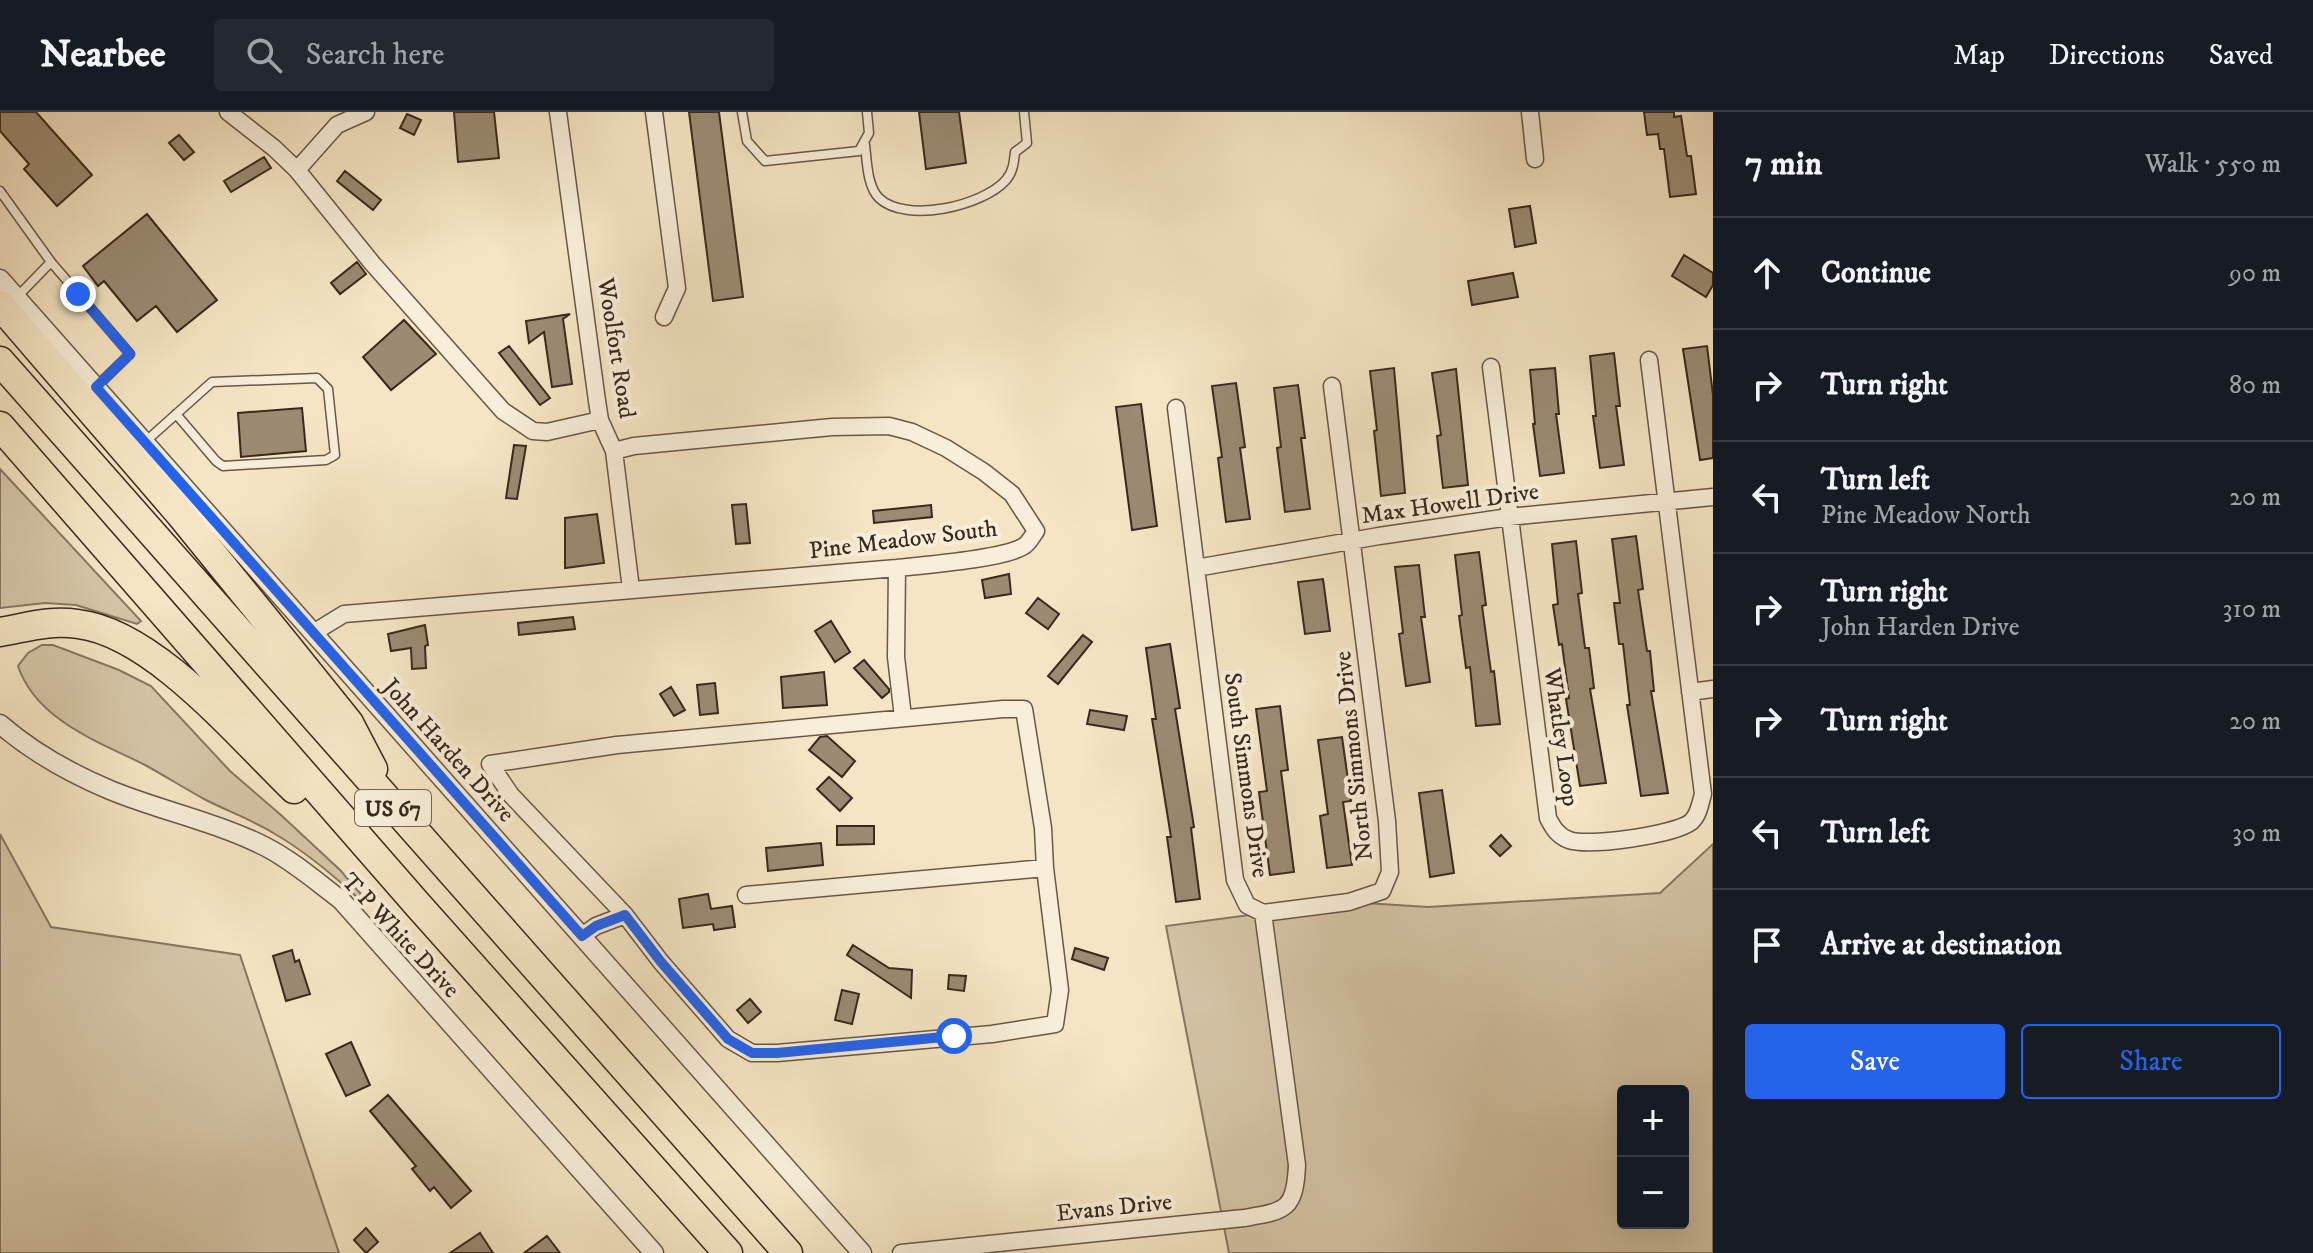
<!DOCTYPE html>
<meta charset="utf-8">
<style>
body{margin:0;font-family:"IM FELL DW Pica",serif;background:#242831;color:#f1f3f6}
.controls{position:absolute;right:24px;bottom:24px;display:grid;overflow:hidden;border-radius:8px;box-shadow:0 8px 32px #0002}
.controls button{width:72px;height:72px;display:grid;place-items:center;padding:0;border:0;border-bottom:2px solid #363941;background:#171b24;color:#f1f3f6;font:40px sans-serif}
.stop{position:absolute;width:24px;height:24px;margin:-18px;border:6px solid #2563eb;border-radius:50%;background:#fff}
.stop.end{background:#2563eb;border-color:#fff;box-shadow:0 2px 8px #0008}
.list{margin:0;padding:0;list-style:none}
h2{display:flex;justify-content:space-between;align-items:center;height:104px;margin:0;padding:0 32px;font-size:34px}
h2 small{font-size:26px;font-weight:400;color:#9ea1a6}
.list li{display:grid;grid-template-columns:52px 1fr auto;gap:24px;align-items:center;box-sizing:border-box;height:112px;padding:0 32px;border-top:2px solid #363941}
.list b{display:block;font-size:30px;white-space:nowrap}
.list p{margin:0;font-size:26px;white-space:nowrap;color:#9ea1a6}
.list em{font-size:26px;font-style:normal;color:#9ea1a6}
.actions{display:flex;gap:16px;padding:24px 32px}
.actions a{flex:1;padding:18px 0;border:2px solid #2563eb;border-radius:8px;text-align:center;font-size:28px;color:#2563eb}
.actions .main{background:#2563eb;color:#fff}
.icon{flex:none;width:44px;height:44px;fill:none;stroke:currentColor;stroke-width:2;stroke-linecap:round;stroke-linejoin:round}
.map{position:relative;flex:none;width:1713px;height:1141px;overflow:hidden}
header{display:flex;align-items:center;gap:48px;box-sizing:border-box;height:112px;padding:0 40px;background:#171b24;border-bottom:2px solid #363941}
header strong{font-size:38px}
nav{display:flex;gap:44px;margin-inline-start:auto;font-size:28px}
.search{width:560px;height:72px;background:#242831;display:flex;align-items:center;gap:20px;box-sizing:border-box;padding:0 28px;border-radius:8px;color:#9ea1a6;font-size:30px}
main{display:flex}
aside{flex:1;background:#171b24}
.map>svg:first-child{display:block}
.green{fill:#d5c5a7;stroke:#877762;stroke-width:2;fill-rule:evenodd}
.building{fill:#9b8b73;stroke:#39291c;stroke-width:2}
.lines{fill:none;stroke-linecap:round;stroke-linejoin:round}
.service-casing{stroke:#685846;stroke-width:11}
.minor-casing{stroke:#685846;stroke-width:19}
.tertiary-casing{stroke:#685846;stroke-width:21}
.motorway-casing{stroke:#39291c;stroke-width:31}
.service{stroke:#f8eed9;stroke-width:8}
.minor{stroke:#f8eed9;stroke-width:16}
.tertiary{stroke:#f8eed9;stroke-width:18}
.motorway{stroke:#f5e5c4;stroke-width:28}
.route{stroke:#2563eb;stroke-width:10}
.labels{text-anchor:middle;stroke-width:8;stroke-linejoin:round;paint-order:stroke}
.shield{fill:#f8eed9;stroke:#726455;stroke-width:2}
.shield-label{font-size:22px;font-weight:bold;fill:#39291c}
.street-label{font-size:24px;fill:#39291c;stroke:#f8eed9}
</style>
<header>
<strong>Nearbee</strong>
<div class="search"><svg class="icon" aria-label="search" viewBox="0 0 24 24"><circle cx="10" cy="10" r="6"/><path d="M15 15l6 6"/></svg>Search here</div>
<nav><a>Map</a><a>Directions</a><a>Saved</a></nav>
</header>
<main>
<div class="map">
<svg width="1713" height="1141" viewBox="0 0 1713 1141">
<rect width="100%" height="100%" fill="#f5e5c4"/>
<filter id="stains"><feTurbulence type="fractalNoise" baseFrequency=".0025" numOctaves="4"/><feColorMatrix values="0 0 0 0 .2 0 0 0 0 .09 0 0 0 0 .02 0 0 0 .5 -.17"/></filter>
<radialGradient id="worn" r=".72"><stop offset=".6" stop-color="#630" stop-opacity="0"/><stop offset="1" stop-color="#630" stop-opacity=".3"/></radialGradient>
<path class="green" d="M 0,357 L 141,509 L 137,512 L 76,493 L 45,491 L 0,496 Z
M 42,533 L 53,533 L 119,558 L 151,574 L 230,659 L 282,704 L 340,758 L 361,782 L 358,786 C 332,762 306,740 275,722 C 253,708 227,699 204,687 C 184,676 165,664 145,653 C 99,630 36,608 18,554 L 28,541 Z
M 0,722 L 51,815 L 240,843 L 339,1141 L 0,1141 Z
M 1713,732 L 1713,1141 L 1229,1141 L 1166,814 L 1349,790 L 1428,795 L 1660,781 ZM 1623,979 L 1683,979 L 1683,1111 L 1623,1111 Z"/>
<path class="building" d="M 0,0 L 36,0 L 92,63 L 57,94 L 24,57 L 29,52 L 0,19 Z
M 454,0 L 494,0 L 499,46 L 458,50 Z
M 689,0 L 719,0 L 743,185 L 713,189 Z
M 919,0 L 959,0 L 966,51 L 926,57 Z
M 1644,0 L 1674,0 L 1674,5 L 1681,4 L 1687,44 L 1691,44 L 1696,82 L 1670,85 L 1664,37 L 1660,37 L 1658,22 L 1647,23 Z
M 407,2 L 421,8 L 414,23 L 400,16 Z
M 179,23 L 194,40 L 184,48 L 169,31 Z
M 264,45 L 271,56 L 231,80 L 224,69 Z
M 345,59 L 381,88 L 373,98 L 337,69 Z
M 1530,94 L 1536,131 L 1515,135 L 1509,97 Z
M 147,102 L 217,188 L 177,220 L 156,194 L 137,209 L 104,169 L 98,174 L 83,154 Z
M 1684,143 L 1713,161 L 1713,173 L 1706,185 L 1672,164 Z
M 357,150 L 366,162 L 340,182 L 331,171 Z
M 1513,161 L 1518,185 L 1472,193 L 1468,169 Z
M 570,202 L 563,207 L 572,272 L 552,275 L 544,220 L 529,231 L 526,209 Z
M 404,208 L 436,242 L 391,278 L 363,245 Z
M 509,234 L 550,286 L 540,293 L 499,241 Z
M 1707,234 L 1713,283 L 1713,346 L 1700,348 L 1683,237 Z
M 1614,241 L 1620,294 L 1616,294 L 1624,353 L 1600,356 L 1593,304 L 1596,304 L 1590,244 Z
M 1394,256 L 1405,381 L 1381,384 L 1374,319 L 1377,318 L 1370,259 Z
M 1555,256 L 1559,302 L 1556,302 L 1564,361 L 1540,364 L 1533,312 L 1535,312 L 1530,258 Z
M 1456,257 L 1468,373 L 1443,376 L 1437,324 L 1441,323 L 1432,261 Z
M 1236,271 L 1245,335 L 1240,336 L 1250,407 L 1226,410 L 1218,346 L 1222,345 L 1212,274 Z
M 1298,273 L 1305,326 L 1301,326 L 1310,397 L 1285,400 L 1277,336 L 1281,335 L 1274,276 Z
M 1141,292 L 1157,414 L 1132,418 L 1116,295 Z
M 302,296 L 306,339 L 241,345 L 238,301 Z
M 514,333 L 526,334 L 517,387 L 506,386 Z
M 746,392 L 750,431 L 736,432 L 732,393 Z
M 931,393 L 932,405 L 874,411 L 873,399 Z
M 597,402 L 604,451 L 565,456 L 565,406 Z
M 1636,424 L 1643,477 L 1638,478 L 1647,539 L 1650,539 L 1654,579 L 1651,579 L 1668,681 L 1641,684 L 1627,593 L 1630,593 L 1623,532 L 1619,532 L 1614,491 L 1620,491 L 1612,427 Z
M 1576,429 L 1582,481 L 1578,482 L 1585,536 L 1589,536 L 1594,576 L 1590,577 L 1606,671 L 1580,674 L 1566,587 L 1569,586 L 1562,532 L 1559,533 L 1553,493 L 1558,492 L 1552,432 Z
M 1479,440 L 1486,493 L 1482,494 L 1491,560 L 1494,559 L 1500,612 L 1476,614 L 1470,555 L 1466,556 L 1459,504 L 1462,503 L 1455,443 Z
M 1419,453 L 1425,505 L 1421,505 L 1430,570 L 1406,574 L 1399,522 L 1403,521 L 1395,455 Z
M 1009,462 L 1011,482 L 985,486 L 982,468 Z
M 1323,467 L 1330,519 L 1305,522 L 1298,470 Z
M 1038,486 L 1059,502 L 1048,517 L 1026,501 Z
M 573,505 L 575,517 L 519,523 L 518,511 Z
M 831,509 L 850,540 L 835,550 L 815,519 Z
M 425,513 L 428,533 L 425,534 L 426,556 L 412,557 L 411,536 L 391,539 L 388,522 Z
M 1083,523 L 1092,530 L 1058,572 L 1048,564 Z
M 1170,532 L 1180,596 L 1175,597 L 1194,715 L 1191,716 L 1200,787 L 1176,790 L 1167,725 L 1171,725 L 1152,607 L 1156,607 L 1146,536 Z
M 864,548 L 889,577 L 889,580 L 882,586 L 854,556 Z
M 824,560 L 827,593 L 783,596 L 781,565 Z
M 715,571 L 718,601 L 700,603 L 697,573 Z
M 671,575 L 685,598 L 674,604 L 660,582 Z
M 1280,594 L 1288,658 L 1281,659 L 1294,760 L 1270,763 L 1259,680 L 1267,679 L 1256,597 Z
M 1090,598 L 1127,604 L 1124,618 L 1087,612 Z
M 827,624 L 855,649 L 842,665 L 809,638 L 820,625 Z
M 1342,625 L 1351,689 L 1343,690 L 1352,753 L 1327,756 L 1320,704 L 1328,702 L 1318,628 Z
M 829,665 L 852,686 L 840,699 L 817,677 Z
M 1442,678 L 1454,761 L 1430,765 L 1419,681 Z
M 837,714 L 874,714 L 874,732 L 837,733 Z
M 1501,723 L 1511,734 L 1500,744 L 1490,734 Z
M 821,731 L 823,753 L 768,759 L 766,736 Z
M 708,782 L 711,797 L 732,794 L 735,815 L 714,818 L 713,812 L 683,816 L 679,787 Z
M 853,833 L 889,856 L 912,858 L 911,886 L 847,843 Z
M 1075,836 L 1108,846 L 1104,858 L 1072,847 Z
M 292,838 L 295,850 L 299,848 L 310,882 L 286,889 L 273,844 Z
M 949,863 L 966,864 L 964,879 L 948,877 Z
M 842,878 L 859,882 L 852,912 L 835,908 Z
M 750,887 L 761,900 L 748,911 L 737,898 Z
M 351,930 L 370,973 L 346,984 L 326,942 Z
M 388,983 L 471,1079 L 451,1096 L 434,1075 L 430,1079 L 412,1057 L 416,1054 L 370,999 Z
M 366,1116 L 378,1130 L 366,1141 L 354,1128 Z
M 480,1121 L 493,1141 L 450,1141 Z
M 547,1124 L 560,1141 L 524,1141 Z"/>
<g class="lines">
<g class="service-casing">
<path id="service" d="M 742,0 L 747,29 L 765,49 L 859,39 L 869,21 L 867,0
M 865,33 C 867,49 867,74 879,86 C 906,112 983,94 1006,68 C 1013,60 1014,50 1015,40 L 1027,31 L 1024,0
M 0,79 L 51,150 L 130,242 L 96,275
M 17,185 L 51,150
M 145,330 L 212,270 L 317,266 L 328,277 L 335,343 L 326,348 L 223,354 L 216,349 L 176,302"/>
</g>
<g class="minor-casing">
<path id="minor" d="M 228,0 L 274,36 L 297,58 L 372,151 L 503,299 L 533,319 L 547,320 L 600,308
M 558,0 L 597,289 L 600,308 L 614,339 L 631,477
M 654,0 L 677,176 L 664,205
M 1530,0 L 1535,47
M 297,58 L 337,13 L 366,0
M 1491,255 L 1548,706 C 1553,716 1558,724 1569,728 C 1589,735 1674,723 1691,710 C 1699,703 1700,692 1703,682 L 1649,248
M 1176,296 L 1235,768 L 1247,793 L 1263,801
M 897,456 L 896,545 L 903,605
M 1196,456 L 1379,424 L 1509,405 L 1713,385
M 313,521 L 344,502 L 897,456 C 924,453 1005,447 1024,434 C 1029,431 1033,423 1036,419 L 1012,382 L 984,360 L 946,336 L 912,320 L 889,314 L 832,315 L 634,334 L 614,339
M 1690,580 L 1713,577
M 1003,597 L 1024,597 L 1043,716 L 1045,756 L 1060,878 L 1055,912 L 992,922 L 777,941 L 752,941 L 728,927 L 661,850 L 625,803 L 511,683 L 490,652 L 617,633 Z
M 746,783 L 1045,756
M 1263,801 L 1349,790 L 1382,779 L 1390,760 L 1387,709 L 1332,274
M 582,824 L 596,814 L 625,803
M 901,1141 L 1244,1106 C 1285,1099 1295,1099 1297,1053 L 1263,801"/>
</g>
<g class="tertiary-casing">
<path id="tertiary" d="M 0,167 L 862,1141
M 0,612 C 31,639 72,662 110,678 C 161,699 217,710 266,735 C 293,749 317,770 341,788 L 654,1141"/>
</g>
<g class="motorway-casing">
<path id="motorway" d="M 0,193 L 180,402 L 288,535 L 349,611 L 373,657
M 0,249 L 788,1141
M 0,314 L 417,792 L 728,1141
M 0,520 C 29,515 49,508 78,512 C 154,521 240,625 294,677"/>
</g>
<use href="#service" class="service"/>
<use href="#minor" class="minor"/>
<use href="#tertiary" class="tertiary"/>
<use href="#motorway" class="motorway"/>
</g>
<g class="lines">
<path class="route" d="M 78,182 L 130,242 L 96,275 L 582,824 L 596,814 L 625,803 L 661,850 L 728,927 L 752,941 L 777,941 L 954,924"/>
</g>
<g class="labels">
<rect class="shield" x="355" y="678" width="76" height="36" rx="6"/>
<g class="shield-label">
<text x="393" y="704">US 67</text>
</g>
<g class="street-label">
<text transform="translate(617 236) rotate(81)" y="8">Woolfort Road</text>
<text transform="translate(1450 391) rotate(-8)" y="8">Max Howell Drive</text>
<text transform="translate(903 427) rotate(-7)" y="8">Pine Meadow South</text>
<text transform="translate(1562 625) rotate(82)" y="8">Whatley Loop</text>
<text transform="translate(449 638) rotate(48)" y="8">John Harden Drive</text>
<text transform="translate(1353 644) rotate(-96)" y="8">North Simmons Drive</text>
<text transform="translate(1247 663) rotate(82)" y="8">South Simmons Drive</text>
<text transform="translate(401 823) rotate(47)" y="8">T P White Drive</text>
<text transform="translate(1114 1095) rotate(-6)" y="8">Evans Drive</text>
</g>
</g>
<rect width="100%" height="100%" filter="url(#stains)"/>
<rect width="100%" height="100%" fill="url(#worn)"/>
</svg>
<div class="controls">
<button>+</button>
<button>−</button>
</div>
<div class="stop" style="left:954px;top:924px"></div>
<div class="stop end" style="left:78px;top:182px"></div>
</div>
<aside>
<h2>7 min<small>Walk · 550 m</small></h2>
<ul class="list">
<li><svg class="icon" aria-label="ahead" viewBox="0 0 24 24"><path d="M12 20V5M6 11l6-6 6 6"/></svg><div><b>Continue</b></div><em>90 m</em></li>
<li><svg class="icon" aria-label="right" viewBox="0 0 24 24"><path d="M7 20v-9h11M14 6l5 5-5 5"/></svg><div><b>Turn right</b></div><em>80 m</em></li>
<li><svg class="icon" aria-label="left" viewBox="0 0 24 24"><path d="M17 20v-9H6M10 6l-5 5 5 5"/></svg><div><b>Turn left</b><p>Pine Meadow North</p></div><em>20 m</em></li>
<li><svg class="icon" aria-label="right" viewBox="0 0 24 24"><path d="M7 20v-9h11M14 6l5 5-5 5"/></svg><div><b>Turn right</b><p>John Harden Drive</p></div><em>310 m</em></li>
<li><svg class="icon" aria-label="right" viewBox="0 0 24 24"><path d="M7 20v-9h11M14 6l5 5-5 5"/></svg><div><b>Turn right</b></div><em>20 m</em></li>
<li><svg class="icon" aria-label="left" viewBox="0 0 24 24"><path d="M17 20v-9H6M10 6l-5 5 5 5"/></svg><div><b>Turn left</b></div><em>30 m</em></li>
<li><svg class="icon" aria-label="arrive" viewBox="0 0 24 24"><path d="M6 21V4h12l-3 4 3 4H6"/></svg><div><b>Arrive at destination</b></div></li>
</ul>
<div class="actions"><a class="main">Save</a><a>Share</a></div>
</aside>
</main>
